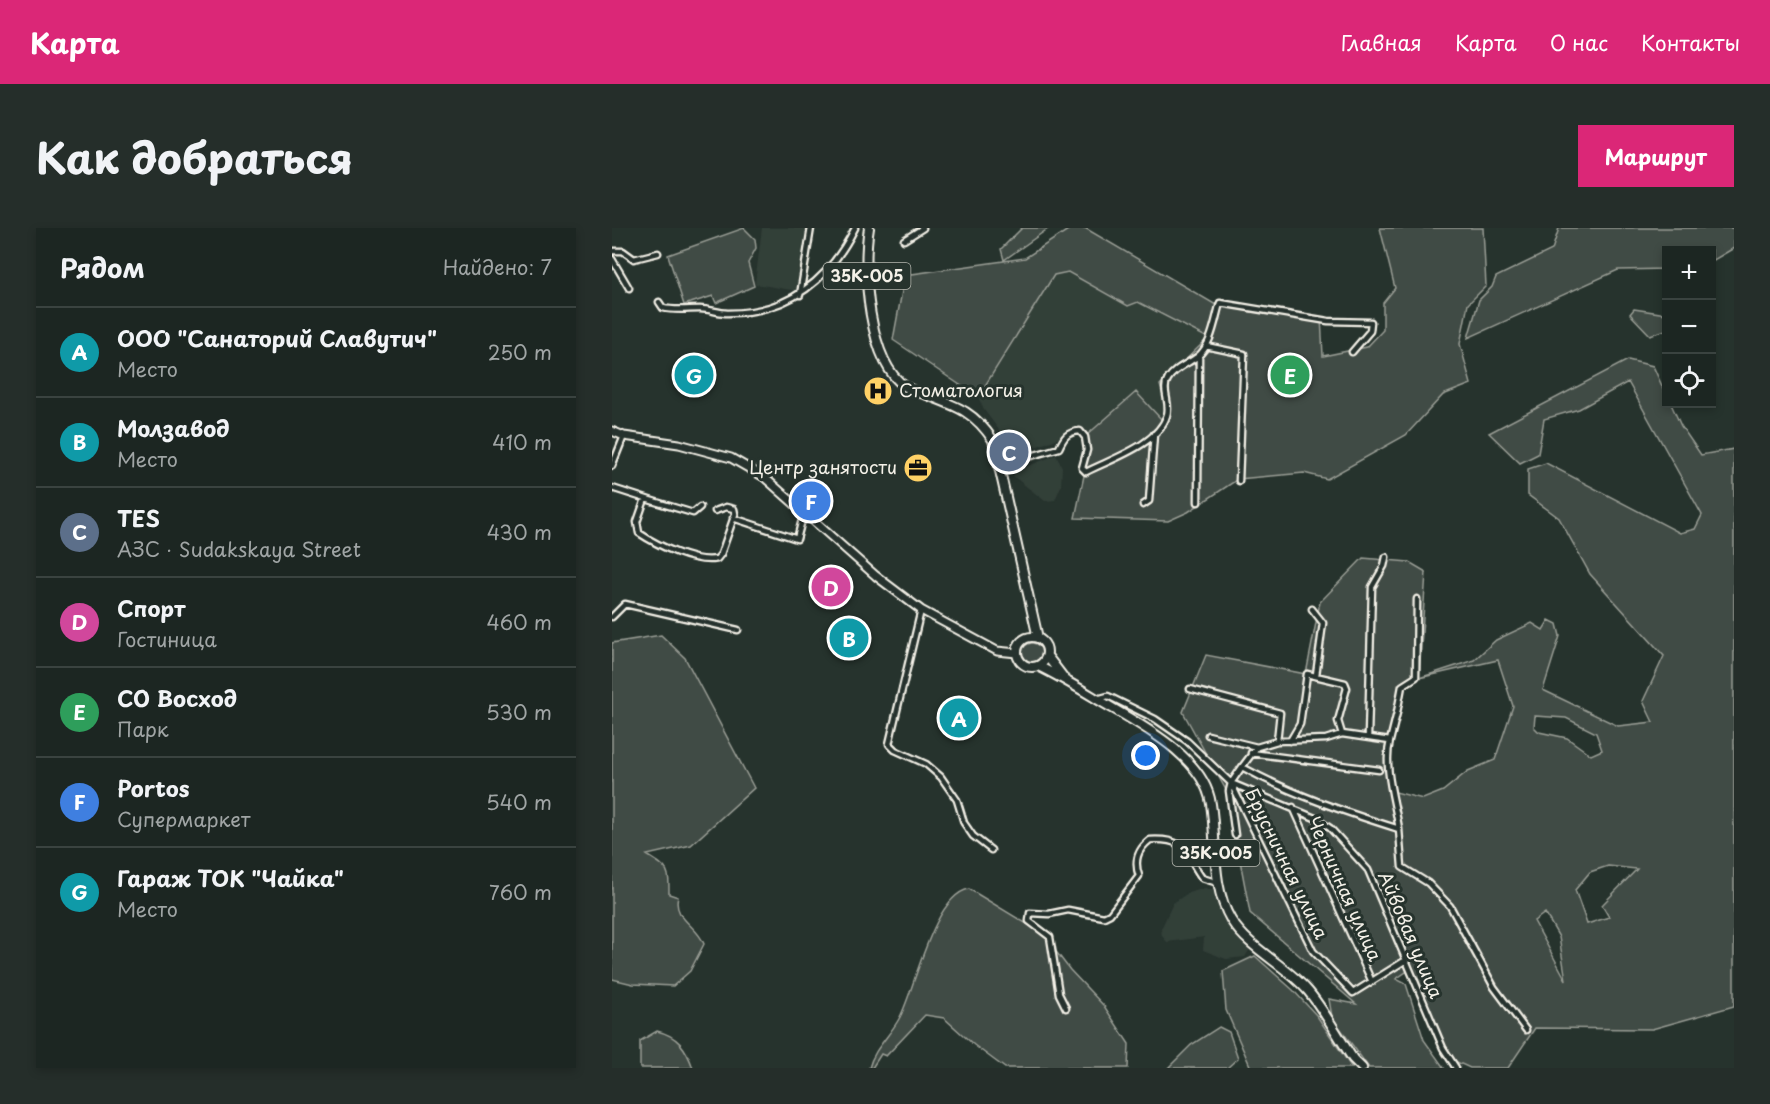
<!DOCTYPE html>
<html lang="ru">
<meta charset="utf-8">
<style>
body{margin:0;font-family:"Playpen Sans",sans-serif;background:#252e2a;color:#f1f3f6}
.controls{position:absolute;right:18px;top:18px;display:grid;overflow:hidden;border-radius:0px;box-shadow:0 3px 9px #0003}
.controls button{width:54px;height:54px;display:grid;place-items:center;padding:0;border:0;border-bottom:2px solid #3a4340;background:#1c2622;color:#f1f3f6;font:30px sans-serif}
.you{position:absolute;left:534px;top:528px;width:21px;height:21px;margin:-15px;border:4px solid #fff;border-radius:50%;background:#1a73e8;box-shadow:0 0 0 9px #1a73e833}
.badge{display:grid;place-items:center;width:39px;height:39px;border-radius:50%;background:#db2777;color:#fff;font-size:20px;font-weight:700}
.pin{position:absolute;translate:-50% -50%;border:3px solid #fff;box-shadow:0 2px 6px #0006}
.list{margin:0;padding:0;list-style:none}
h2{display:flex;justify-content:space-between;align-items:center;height:78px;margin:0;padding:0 24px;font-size:26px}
h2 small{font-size:20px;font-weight:400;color:#a0a5a5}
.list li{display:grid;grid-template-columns:39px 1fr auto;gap:18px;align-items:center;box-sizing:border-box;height:90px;padding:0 24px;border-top:2px solid #3a4340}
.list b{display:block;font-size:22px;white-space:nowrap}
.list p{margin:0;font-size:20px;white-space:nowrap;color:#a0a5a5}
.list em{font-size:20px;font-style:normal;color:#a0a5a5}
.icon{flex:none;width:33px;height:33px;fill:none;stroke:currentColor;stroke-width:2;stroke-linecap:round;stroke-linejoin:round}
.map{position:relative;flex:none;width:1122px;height:840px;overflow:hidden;border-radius:0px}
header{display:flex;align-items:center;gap:36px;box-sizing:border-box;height:84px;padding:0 30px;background:#db2777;color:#fff}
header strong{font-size:28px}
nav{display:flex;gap:33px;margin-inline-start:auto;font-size:21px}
.intro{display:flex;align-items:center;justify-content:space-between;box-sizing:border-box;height:144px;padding:0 36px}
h1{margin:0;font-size:42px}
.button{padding:15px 27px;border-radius:0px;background:#db2777;color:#fff;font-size:21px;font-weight:700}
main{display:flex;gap:36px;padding:0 36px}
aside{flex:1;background:#1c2622;border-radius:0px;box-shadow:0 3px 9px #0003}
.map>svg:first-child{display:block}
.built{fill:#333f39}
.green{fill:#414b45;stroke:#9a9e96;stroke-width:1.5;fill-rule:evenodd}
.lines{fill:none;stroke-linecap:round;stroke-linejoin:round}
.street-casing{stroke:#f4f1e8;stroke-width:9}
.secondary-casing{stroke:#f4f1e8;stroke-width:11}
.primary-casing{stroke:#f4f1e8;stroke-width:12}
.street{stroke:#26332d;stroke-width:4.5}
.secondary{stroke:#26332d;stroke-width:7}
.primary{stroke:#26332d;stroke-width:8}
.labels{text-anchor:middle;stroke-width:6;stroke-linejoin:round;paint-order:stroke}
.shield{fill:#26332d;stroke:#b6b8b0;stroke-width:1.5}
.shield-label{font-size:16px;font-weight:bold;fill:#f4f1e8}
.poi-label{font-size:18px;fill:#f4f1e8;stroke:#26332d;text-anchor:start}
.street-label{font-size:18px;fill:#f4f1e8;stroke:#26332d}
</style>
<header>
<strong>Карта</strong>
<nav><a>Главная</a><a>Карта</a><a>О нас</a><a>Контакты</a></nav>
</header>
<div class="intro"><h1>Как добраться</h1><a class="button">Маршрут</a></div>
<main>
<aside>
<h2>Рядом<small>Найдено: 7</small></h2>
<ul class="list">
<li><span class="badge" style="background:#0f9aa8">A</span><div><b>ООО &quot;Санаторий Славутич&quot;</b><p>Место</p></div><em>250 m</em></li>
<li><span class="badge" style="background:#0f9aa8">B</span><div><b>Молзавод</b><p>Место</p></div><em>410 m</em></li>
<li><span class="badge" style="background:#5c6f8a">C</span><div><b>TES</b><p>АЗС · Sudakskaya Street</p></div><em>430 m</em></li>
<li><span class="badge" style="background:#d1479c">D</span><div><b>Спорт</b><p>Гостиница</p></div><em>460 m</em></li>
<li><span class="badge" style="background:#2e9e5b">E</span><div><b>СО Восход</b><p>Парк</p></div><em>530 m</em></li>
<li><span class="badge" style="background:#3f7fe0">F</span><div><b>Portos</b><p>Супермаркет</p></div><em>540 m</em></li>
<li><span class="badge" style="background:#0f9aa8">G</span><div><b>Гараж ТОК &quot;Чайка&quot;</b><p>Место</p></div><em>760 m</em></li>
</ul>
</aside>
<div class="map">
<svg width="1122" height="840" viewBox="0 0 1122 840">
<rect width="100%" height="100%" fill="#26332d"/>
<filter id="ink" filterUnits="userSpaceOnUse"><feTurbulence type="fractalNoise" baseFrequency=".0167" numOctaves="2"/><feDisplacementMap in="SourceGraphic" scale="12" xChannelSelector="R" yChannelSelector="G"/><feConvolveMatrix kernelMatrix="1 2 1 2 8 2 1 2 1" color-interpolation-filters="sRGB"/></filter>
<g filter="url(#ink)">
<path class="built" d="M 150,0 L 196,0 L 186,63 L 143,56 Z
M 456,44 L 516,78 L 526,74 L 596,110 L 548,157 L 555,184 L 550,192 L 524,164 L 475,207 L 468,202 L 405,226 L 372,182 L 366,169 L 442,47 Z
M 444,227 L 450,239 L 449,258 L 443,272 L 433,273 L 401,248 L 406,242 Z
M 593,660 L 607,664 L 628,713 L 638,721 L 633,729 L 614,731 L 591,722 L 592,709 L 555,714 L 550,708 L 549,701 L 561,675 L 576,665 Z"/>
<path class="green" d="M 132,0 L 143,11 L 144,20 L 136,35 L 142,58 L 104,75 L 101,68 L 72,77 L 56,27 Z
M 410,0 L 437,0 L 392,32 L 389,21 Z
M 459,0 L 473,0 L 604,77 L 709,89 L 711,128 L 755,119 L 771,102 L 771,75 L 783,60 L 768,0 L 871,0 L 874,58 L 856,76 L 848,116 L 859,156 L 831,167 L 794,207 L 715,251 L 692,245 L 626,251 L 576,284 L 556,293 L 463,290 L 477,224 L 475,207 L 524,164 L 550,192 L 555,184 L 548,157 L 596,110 L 526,74 L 516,78 L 456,44 L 442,47 L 366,169 L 281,112 L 293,47 L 413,30 Z
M 947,0 L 1122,0 L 1122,20 L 1100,33 L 1100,22 L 1054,22 L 1054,41 L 1006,42 L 856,110 L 867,72 L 880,59 L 884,49 L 940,22 Z
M 1022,81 L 1054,86 L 1054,102 L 1038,107 L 1018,86 Z
M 1016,132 L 1041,138 L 1054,167 L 1054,176 L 1059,176 L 1069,198 L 1089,227 L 1122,221 L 1122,778 L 1040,801 L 923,800 L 896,840 L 858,840 L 838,831 L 800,740 L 784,751 L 794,756 L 812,812 L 832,840 L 757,840 L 720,789 L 717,771 L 744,776 L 638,685 L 615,564 L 571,484 L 594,427 L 694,446 L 708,374 L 751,330 L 797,334 L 814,344 L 807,450 L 862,432 L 884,412 L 920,395 L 931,402 L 937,392 L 945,396 L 948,408 L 931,462 L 1006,498 L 1041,494 L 1031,473 L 1052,428 L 978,346 L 947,290 L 916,267 L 916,241 L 934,235 L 1068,305 L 1083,301 L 1090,287 L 1016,154 L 967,181 L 932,191 L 926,226 L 908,235 L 877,205 ZM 886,432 L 901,478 L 883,532 L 856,543 L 831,563 L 811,571 L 779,563 L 776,518 L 788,460 L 807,450 ZM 923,488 L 954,490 L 984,505 L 990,522 L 979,527 L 955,510 L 927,504 L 922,499 ZM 996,638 L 1025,641 L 990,677 L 997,689 L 975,696 L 963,662 L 978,644 ZM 933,685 L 947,709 L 954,752 L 922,693 Z
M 49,407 L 73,430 L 142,560 L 79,617 L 35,627 C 57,641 57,640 57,666 L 66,669 C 60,690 86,698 92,716 L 78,743 L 61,758 L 21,756 L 0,751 L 0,415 Z
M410 425a10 10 0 1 1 20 0a10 10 0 1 1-20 0Z
M 357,661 L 430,705 L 458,742 L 492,778 L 517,816 L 516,840 L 393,840 L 362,817 L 332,790 L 313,787 L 274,828 L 269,826 L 260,840 L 257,840 C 262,820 279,807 288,789 C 303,761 321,668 357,661 Z
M 643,728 L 681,762 L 705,788 L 740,840 L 639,840 L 614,782 L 611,743 Z
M 607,799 L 617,804 L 626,830 L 615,840 L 556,840 L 579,817 Z
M 45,803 C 66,808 74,820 81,840 L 28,840 L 28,813 Z"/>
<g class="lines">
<g class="street-casing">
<path id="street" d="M 292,12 L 311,0
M 0,23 L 11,23 L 22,31 L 46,25
M 0,31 L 17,60
M 188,67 L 199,0
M 47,74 L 51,80 C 63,83 76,81 88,81 C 98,81 106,85 116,85 C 176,85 217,52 243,0
M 594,118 L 632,126 L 627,253
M 388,237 L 447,220 C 452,209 455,204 468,203 L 473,209 L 475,222 L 470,240 L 474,244 C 499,231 546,217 555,187 C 559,175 549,162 556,151 C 563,140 575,136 585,129 C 600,118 603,91 608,75 L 716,93 L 759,94 L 758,103 L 740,124
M 0,238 L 12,208
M 0,260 C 27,269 53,277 81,285 L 88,279
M 33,271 L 25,294 L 27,305 C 45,317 83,336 105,331 L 109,326 L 123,286 L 122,281 L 114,279 L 103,283
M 586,274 L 587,128
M 531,277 L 537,273 L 542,206
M 121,290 L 185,311 L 192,284
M 700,381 L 711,395 L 704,447
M 309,382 L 277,516 L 283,522 L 314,536 L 329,549 L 345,572 L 352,595 L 361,608 L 379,622
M 0,389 L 13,376 L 126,402
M 578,461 L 668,485 L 665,513
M 485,471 L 496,468 L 543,491 L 575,513 L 619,555 L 630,539 C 679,566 733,584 787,601 L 790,639 L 816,655 L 838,678 L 882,759 L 914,802
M 596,507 L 645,519
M 756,509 L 760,359 L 772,338 L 774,329
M 678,513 L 688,496 L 695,446 L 733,455 L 735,460 L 726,493 L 730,506
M 639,525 L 767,542
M 630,539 L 645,519 L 665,513 L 714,511 L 730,506 L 778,513
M 619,555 L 703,590 L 718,600 L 756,642 L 831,820 L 844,840
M 619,555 L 701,723 L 741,765 L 794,732
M 619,555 L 617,563 L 623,607
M 681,579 L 760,754
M 787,601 C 783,574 771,539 778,513 C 783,495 787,477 790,458 L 804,449 L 805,371
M 454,780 L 447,766 L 438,709 L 417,693 L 418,685 L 437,686 L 456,682 L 492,689 L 498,686 L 527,648 C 522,633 525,622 538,612 C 576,610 572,625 590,650 L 606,655"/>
</g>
<g class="secondary-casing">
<path id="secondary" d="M 0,203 L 12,208 L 67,216 L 119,230 L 152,249 L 264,348 L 309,382 L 385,423 L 405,425"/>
</g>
<g class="primary-casing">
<path id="primary" d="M 257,0 C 250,40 256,135 294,159 C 300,163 309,165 315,167 C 347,179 362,184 381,212 L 426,410
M405 424a15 15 0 1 1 30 0a15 15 0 1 1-30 0Z
M 435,428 L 451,449
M 426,438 C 447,448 465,459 485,471 C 523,494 592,527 599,576 C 605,614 599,658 619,692 C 638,722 673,736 696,763 C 713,783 726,809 741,831 L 750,840"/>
</g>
<use href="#street" class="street"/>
<use href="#secondary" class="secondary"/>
<use href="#primary" class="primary"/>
</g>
</g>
<defs>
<g id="hospital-disc" transform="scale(1.5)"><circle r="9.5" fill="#ffd166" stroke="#26332d"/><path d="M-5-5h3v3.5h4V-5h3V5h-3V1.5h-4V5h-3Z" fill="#111"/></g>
<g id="office-disc" transform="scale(1.5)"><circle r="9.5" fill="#ffd166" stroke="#26332d"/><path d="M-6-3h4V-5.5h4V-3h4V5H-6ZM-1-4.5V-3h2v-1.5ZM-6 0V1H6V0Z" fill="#111"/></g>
</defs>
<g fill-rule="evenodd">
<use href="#hospital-disc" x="266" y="163"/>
<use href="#office-disc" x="306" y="240"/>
</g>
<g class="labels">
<g class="shield">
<rect x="211.5" y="35" width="87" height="26" rx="4.5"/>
<rect x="560.5" y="612" width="87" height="26" rx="4.5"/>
</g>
<g class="shield-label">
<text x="255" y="54">35К-005</text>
<text x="604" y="631">35К-005</text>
</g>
<g class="poi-label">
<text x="287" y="169">Стоматология</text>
<text x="285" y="246" text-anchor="end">Центр занятости</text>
</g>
<g class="street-label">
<text transform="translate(674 636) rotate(64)" y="6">Брусничная улица</text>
<text transform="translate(732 661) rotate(66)" y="6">Черничная улица</text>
<text transform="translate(798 707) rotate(67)" y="6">Айвовая улица</text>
</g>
</g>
</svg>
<div class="controls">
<button>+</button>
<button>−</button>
<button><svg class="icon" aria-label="locate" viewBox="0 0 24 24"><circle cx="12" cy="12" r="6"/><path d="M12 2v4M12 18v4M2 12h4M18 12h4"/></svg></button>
</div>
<div class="you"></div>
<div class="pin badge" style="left:347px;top:490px;background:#0f9aa8">A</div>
<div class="pin badge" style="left:237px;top:410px;background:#0f9aa8">B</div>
<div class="pin badge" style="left:397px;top:224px;background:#5c6f8a">C</div>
<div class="pin badge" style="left:219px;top:359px;background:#d1479c">D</div>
<div class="pin badge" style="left:678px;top:147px;background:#2e9e5b">E</div>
<div class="pin badge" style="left:199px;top:273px;background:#3f7fe0">F</div>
<div class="pin badge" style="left:82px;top:147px;background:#0f9aa8">G</div>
</div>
</main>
